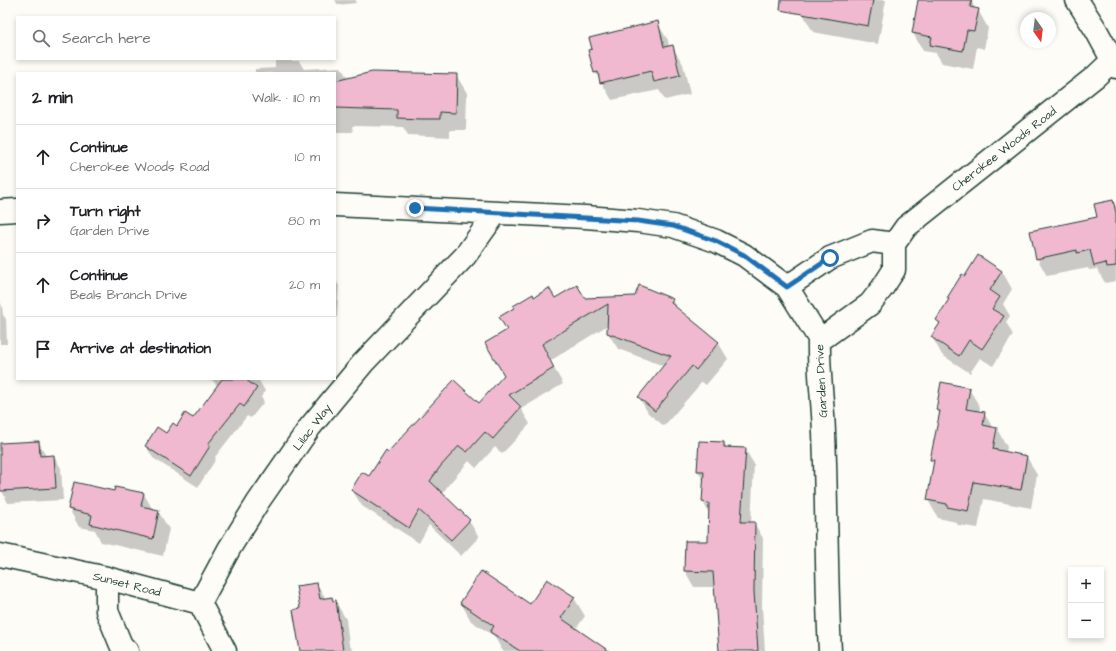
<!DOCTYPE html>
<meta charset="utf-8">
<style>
body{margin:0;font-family:"Architects Daughter",sans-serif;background:#f2f2f2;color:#202124}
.controls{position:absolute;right:12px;bottom:12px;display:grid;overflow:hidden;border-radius:0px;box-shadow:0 2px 6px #0003}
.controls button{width:36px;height:36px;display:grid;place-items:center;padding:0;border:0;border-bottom:1px solid #e0e0e0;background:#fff;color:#202124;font:20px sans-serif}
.compass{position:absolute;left:1020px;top:12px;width:36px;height:36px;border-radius:50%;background:#fff;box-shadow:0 2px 6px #0003;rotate:166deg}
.stop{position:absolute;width:12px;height:12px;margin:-9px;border:3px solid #1f6fb2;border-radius:50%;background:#fff}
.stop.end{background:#1f6fb2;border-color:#fff;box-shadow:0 1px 4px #0008}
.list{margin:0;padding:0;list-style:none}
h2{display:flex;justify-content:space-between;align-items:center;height:52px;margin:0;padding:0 16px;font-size:17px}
h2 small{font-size:13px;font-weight:400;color:#757577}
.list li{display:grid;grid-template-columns:26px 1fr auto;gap:12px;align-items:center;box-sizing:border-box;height:64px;padding:0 16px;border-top:1px solid #e0e0e0}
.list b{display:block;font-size:15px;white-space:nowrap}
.list p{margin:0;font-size:13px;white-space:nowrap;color:#757577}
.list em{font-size:13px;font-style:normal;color:#757577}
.icon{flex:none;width:22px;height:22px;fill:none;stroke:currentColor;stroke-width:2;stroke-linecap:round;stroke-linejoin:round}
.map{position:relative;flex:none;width:1116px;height:651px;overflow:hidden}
.search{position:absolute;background:#fff;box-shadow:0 2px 6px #0003;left:16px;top:16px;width:320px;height:44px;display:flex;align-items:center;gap:10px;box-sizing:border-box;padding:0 14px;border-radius:0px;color:#757577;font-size:15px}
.panel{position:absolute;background:#fff;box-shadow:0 2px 6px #0003;left:16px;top:72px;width:320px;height:308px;border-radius:0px}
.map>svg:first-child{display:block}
.shadow{fill:#0003}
.building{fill:#f0b9cf;stroke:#1f3d34}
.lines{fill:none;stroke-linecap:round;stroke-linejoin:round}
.minor-casing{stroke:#1f3d34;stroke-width:25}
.minor{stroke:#fdfcf7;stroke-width:22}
.route{stroke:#1f6fb2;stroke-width:5}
.labels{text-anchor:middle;stroke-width:3;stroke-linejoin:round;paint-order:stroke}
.street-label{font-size:12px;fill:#1f3d34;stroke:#fdfcf7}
</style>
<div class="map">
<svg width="1116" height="651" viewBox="0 0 1116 651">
<rect width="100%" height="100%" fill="#fdfcf7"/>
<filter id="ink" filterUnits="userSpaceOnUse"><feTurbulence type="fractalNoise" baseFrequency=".025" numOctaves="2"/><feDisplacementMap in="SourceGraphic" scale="8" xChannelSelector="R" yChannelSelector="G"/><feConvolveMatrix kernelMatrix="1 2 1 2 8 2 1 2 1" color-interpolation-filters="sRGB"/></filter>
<g filter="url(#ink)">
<path class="shadow" d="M 335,0 L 356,0 L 356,3 L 338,5 Z
M 805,0 L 886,0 L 878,44 L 813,32 L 803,14 Z
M 919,0 L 964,0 L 971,1 L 976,10 L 978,10 L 988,28 L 984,49 L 977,47 L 973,69 L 942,63 L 936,53 L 923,51 L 913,33 Z
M 657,23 L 668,40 L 669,47 L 672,46 L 683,64 L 690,94 L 665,100 L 659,90 L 612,100 L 595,72 Z
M 275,61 L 299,61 L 304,69 L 341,67 L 348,79 L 456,75 L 467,93 L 466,130 L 450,130 L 450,137 L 408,135 L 403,127 L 352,126 L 353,132 L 335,132 L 335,73 L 255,73 L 255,69 L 275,68 Z
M 1113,201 L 1116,207 L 1116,281 L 1105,283 L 1097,269 L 1089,270 L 1088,268 L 1047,276 L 1037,258 L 1098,217 Z
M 1002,271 L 1012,289 L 1003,304 L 1010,316 L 1006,322 L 1013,335 L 993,366 L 980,358 L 970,373 L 942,355 L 932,337 L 940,325 L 937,320 L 950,301 L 948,298 L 965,277 Z
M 335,279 L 339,286 L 337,317 L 335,317 Z
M 534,298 L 555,300 L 672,300 L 678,310 L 718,342 L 728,359 L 706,385 L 702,382 L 664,426 L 648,413 L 639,397 L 664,366 L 618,349 L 608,333 L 608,325 L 550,361 L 563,384 L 521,409 L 530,424 L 502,454 L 495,447 L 476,468 L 469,461 L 449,484 L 442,494 L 469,521 L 479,537 L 461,556 L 429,525 L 419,543 L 362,506 L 352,490 L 369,478 L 388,453 L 479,404 L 505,375 L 508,330 Z
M 0,302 L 2,306 L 3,315 L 6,319 L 7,344 L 0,344 Z
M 211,379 L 258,379 L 265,391 L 261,397 L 264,402 L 251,418 L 247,416 L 215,457 L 216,459 L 198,487 L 153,458 L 146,446 L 193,419 L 218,386 Z
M 969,389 L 980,407 L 979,412 L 984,413 L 993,428 L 997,429 L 1007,447 L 1006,453 L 1027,457 L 1037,475 L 1031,508 L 984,499 L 978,528 L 958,525 L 956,522 L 938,518 L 928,500 L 935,465 L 931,460 L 940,415 L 937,410 Z
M 39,442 L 46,456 L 54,456 L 61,468 L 63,500 L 8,503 L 0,487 L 0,445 Z
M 724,443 L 727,448 L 745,449 L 754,464 L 751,523 L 754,523 L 763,538 L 762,607 L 765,651 L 720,651 L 715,587 L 694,587 L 685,571 L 686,542 L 709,542 L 710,515 L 703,502 L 704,481 L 698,471 Z
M 115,492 L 144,494 L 153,510 L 158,511 L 169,529 L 163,556 L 101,542 L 95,530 L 79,527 L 69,509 Z
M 317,584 L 326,599 L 332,598 L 334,602 L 335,601 L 346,619 L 349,644 L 353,651 L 301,651 Z
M 574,598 L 585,616 L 576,629 L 608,651 L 504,651 L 502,650 L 494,636 L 471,621 L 461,603 L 530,605 Z"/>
<path class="building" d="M 781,0 L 873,0 L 868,26 L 780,10 Z
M 918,0 L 972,0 L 970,7 L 979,9 L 974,31 L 967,30 L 963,51 L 930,45 L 932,37 L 912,33 Z
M 658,21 L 664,47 L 673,45 L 680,76 L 654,82 L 651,71 L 600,83 L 598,72 L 594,73 L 588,50 L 592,49 L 589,38 Z
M 372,72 L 457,74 L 456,113 L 440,112 L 440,119 L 421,119 L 397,118 L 397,110 L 335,108 L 335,81 Z
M 1113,200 L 1116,213 L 1116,266 L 1107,267 L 1106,263 L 1094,266 L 1090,250 L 1077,253 L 1077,250 L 1036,259 L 1030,231 L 1097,217 L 1094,204 Z
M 978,255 L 1002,271 L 990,290 L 1000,297 L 992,309 L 1004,316 L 982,349 L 969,340 L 959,356 L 931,337 L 940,323 L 936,320 L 949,299 L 947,298 L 962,274 L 965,276 Z
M 577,285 L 585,298 L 635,296 L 639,285 L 673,299 L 671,303 L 719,342 L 696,370 L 692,366 L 655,411 L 638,397 L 671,356 L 607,333 L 608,304 L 542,344 L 554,368 L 509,395 L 521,407 L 493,439 L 485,432 L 467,452 L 459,446 L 440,467 L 430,481 L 470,520 L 451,540 L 419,510 L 409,528 L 351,490 L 362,472 L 369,476 L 386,450 L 388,452 L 454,380 L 479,403 L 504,375 L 485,343 L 507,330 L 499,317 L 514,308 L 513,306 L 533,294 L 534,297 L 549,288 L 555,298 Z
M 222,379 L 245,379 L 257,388 L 244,407 L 240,404 L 208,444 L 210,446 L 191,476 L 145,446 L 157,427 L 166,433 L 173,423 L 177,426 L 185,413 L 193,418 Z
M 941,382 L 970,388 L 966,409 L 985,412 L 983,425 L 997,428 L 993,449 L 1027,456 L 1021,490 L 974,482 L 968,511 L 947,507 L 947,504 L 927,500 L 934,460 L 930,460 L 940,411 L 936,410 Z
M 39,441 L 40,456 L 54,455 L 56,488 L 0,491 L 0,443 Z
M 699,441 L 724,442 L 724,447 L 746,448 L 741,522 L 755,522 L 754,591 L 758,651 L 719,651 L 713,572 L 684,571 L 685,541 L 708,541 L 709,503 L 702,502 L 704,471 L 697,471 Z
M 74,482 L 114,491 L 115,487 L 144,493 L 141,506 L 159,510 L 153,539 L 90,524 L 92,515 L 68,509 Z
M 481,571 L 530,604 L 547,579 L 575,597 L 561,618 L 609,651 L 520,651 L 490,632 L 494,626 L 460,603 Z
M 317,583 L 320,599 L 332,597 L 333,601 L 336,600 L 343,651 L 300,651 L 293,610 L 300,608 L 296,586 Z"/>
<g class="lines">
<g class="minor-casing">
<path id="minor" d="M 1077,0 L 1096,30 L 1116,67
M 335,205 L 585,217 L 638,221 L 673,226 L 716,241 L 744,255 L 787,287 L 820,340 L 819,339 C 818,370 823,401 824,433 C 827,505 826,578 830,651
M 0,211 L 17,210
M 787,287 L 830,258 L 872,241 L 894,244
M 820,340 L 870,304 L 883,287 L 894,270 L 894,244 L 906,227 L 1096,76 L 1116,57
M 0,555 L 107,578 L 200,603 L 225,651
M 107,578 L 107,611 L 121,645 L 127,651
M 200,603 L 229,549 L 258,502 L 310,427 L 363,363 L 465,256 L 495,214"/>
</g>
<use href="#minor" class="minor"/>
</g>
</g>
<g class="lines" filter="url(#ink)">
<path class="route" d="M 415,208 L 638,221 L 673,226 L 716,241 L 744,255 L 787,287 L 830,258"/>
</g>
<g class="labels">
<g class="street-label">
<text transform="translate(1004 149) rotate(-38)" y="4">Cherokee Woods Road</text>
<text transform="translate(821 381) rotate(-93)" y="4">Garden Drive</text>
<text transform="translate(312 427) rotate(-53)" y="4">Lilac Way</text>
<text transform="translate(127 584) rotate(14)" y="4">Sunset Road</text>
</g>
</g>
</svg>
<div class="controls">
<button>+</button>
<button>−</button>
</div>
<svg class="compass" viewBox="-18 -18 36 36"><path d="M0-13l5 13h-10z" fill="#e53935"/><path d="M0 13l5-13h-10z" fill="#757577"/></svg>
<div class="stop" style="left:830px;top:258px"></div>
<div class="stop end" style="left:415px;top:208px"></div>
<div class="search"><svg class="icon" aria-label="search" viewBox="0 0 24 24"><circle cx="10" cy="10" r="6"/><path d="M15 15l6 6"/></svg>Search here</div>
<section class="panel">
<h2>2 min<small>Walk · 110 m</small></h2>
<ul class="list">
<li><svg class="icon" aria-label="ahead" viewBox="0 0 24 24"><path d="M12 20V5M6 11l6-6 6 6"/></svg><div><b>Continue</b><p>Cherokee Woods Road</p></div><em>10 m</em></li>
<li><svg class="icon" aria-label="right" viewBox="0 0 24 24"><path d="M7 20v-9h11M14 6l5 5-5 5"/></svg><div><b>Turn right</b><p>Garden Drive</p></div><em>80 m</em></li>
<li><svg class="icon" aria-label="ahead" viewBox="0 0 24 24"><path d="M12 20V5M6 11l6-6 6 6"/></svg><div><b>Continue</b><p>Beals Branch Drive</p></div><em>20 m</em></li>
<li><svg class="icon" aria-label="arrive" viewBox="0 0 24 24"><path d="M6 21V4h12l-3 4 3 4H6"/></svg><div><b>Arrive at destination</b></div></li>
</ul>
</section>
</div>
